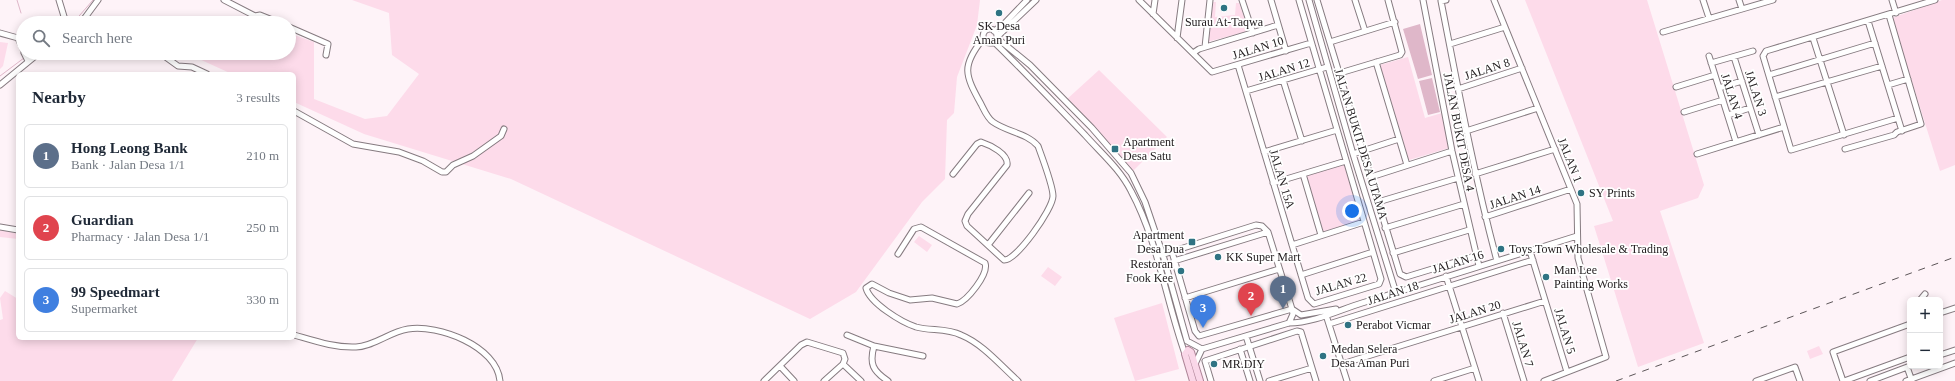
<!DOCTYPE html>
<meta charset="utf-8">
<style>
body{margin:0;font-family:"Times New Roman",serif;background:#f2f2f3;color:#1f2937}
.controls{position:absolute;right:12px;bottom:12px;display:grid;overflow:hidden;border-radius:6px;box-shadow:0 2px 10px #0003}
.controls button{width:36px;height:36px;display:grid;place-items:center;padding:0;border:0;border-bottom:1px solid #e0e1e3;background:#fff;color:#1f2937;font:20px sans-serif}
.you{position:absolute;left:1352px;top:211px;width:14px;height:14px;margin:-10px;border:3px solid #fff;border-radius:50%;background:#1a73e8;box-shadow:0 0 0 6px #1a73e833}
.badge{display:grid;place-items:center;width:26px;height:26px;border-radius:50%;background:#2f7383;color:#fff;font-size:13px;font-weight:700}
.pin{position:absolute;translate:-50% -33px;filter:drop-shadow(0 1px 2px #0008)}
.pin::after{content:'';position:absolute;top:21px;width:14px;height:12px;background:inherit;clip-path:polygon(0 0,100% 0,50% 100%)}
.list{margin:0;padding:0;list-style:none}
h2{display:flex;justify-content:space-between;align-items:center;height:52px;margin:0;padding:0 16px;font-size:17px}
h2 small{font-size:13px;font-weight:400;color:#747a83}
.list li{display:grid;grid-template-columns:26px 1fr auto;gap:12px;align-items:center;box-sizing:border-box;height:64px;margin:0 8px 8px;padding:0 8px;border:1px solid #e0e1e3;border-radius:6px}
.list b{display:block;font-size:15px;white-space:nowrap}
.list p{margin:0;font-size:13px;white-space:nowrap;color:#747a83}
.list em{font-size:13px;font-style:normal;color:#747a83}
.icon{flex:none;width:22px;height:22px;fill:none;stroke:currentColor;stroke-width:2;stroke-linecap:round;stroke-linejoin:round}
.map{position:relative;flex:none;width:1955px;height:381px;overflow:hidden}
.search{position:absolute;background:#fff;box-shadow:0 2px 10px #0003;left:16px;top:16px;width:280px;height:44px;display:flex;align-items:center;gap:10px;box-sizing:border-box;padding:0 14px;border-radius:22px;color:#747a83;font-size:15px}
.panel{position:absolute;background:#fff;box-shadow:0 2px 10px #0003;left:16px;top:72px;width:280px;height:268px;border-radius:6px}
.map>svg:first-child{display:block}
.green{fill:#fddbea}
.water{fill:#dfb7c9}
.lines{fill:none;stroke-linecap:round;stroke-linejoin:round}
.stream{stroke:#dfb7c9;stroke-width:1}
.minor-casing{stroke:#867b80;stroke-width:7}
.major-casing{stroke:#ae8598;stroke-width:8}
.minor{stroke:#fff;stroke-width:5}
.major{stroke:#fad7e8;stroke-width:6}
.rail{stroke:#5c5558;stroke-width:1;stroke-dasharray:7 7;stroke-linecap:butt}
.poi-dot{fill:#2f7383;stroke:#fff;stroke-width:1.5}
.labels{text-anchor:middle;stroke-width:3.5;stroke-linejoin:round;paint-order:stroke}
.poi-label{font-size:12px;fill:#252022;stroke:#fff;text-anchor:start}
.street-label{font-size:12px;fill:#252022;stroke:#fff}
</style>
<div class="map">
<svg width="1955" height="381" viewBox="0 0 1955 381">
<rect width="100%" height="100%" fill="#fef3f8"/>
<path class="green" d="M 352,0 L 980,0 L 977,25 L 957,77 L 954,113 L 947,120 L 945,179 L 922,202 L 856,292 L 810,319 L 511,179 L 364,134 L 294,102 L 294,74 L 232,74 L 186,53 L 237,53 L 246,56 L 248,53 L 289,53 L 289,33 L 314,42 L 314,99 L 365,119 L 387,116 L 419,74 L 392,55 L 389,13 Z
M 1525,0 L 1647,0 L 1704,185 L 1698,198 L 1660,211 L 1704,343 L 1638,367 L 1594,226 L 1613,221 Z
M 1942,0 L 1955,0 L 1955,165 L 1940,171 L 1892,18 Z
M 1211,2 L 1216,2 L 1215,17 L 1235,15 L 1236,3 L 1239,3 L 1247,25 L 1245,32 L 1207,42 Z
M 0,42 L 8,43 L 3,66 L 0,69 Z
M 1408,57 L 1425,118 L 1442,113 L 1449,148 L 1409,160 L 1380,65 Z
M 1099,70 L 1167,137 L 1131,173 L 1066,100 Z
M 1346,161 L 1364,222 L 1321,235 L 1303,174 Z
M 0,229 L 18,234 L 18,239 L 0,237 Z
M 919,236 L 932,245 L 927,252 L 914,242 Z
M 1048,267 L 1062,277 L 1055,286 L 1041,276 Z
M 5,291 L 18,299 L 18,338 L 198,338 L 172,381 L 0,381 L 0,320 L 3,319 L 0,298 Z
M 1162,303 L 1179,369 L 1135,381 L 1114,318 Z
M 1819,346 L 1823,354 L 1810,359 L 1807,351 Z"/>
<path class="water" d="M 1420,24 L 1432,75 L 1418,79 L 1403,29 Z
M 1432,78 L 1440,112 L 1428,115 L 1419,81 Z"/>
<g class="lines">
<path class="stream" d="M 17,0 L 21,13
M 73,23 L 93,0
M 27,56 L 31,53
M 0,76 L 24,58"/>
<g class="minor-casing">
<path id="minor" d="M 59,0 L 66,23
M 224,0 L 255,16 L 260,15 L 280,23
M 1139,0 L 1212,72 L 1311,43
M 1242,0 L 1253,33
M 1271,0 L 1286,51
M 1309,0 L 1353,154 L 1396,293
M 1317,0 L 1400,274 L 1406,277 L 1475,256
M 1355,0 L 1365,31
M 1423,0 L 1452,151 L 1479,266
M 1446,0 L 1441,1 C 1458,88 1474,175 1497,261
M 1494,0 L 1577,204 L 1578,258 L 1606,357 L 1544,381
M 1703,0 L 1709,18
M 1739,0 L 1742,9
M 1892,0 L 1896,13
M 1153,14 L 1155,0
M 83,21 L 91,23
M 1868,21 L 1902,131
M 81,23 L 98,0
M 289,27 L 328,44 L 326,55
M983 36a7 7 0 1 1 14 0a7 7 0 1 1-14 0Z
M 994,31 L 1003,25 L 1027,0
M 1663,32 L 1773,0
M 0,33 L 18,38 L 23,49
M 997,37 L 1036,0
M 997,38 L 1030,65 L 1092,128 L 1131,173 L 1145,202 L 1163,255 L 1187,341
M 1177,38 L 1182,0
M 1813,38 L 1844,135
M 994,42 C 1025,72 1055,104 1085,135 C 1101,153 1120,169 1131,191 C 1158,241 1166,301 1185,354
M 1330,42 L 1395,22
M 1450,44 L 1505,27
M 1205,47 L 1210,0
M 24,53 L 28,61
M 160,53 L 178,66 L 192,67 L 207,74
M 1193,53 L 1199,49 L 1278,25
M 1709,56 L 1736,142
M 1734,57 L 1759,135
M 1376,62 L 1407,165
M 1711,63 L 1753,51
M 1238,65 L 1308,298 L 1314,304 L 1379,284 L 1381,279 L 1299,0
M 1340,73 L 1400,55 L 1402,52 L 1388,0
M 1769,75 L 1875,43
M 1283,80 L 1302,141
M 0,85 L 39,53
M 1888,85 L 1908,79
M 1676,87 L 1715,75
M 1719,88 L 1742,81
M 1458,89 L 1522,68
M 1246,91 L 1327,67
M 1775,97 L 1882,66
M 294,111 L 353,144 L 399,152 L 423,161 L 442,172 L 446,172 L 453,165 L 473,156 L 501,136 L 504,129
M 1684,112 L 1723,100
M 1728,115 L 1750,108
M 1898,118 L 1791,150 L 1763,56 L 1766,51 L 1935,0
M 1466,131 L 1538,108
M 1845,149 L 1894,135 L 1897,132 L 1921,124 L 1889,15
M 1264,152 L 1337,130
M 1353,154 L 1399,139
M 1697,154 L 1784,127
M 953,174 L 977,144 L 981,142 C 990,145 1009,154 1007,165 L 968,214 L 965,221 L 967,226 L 1004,260 C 1016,261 1053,209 1053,196 C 1053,186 1042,157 1038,146 C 1027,133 1007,132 993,122 C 988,119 984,110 981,104 C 965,75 961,66 983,39
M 1303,174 L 1321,235
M 1475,174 L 1555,149
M 1371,177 L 1452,151
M 1273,183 L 1346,161
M 1378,202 L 1458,178
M 1485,217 L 1571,189
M 0,227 L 18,230
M 1385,228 L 1464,204
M 988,245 L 1029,193
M 1292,245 L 1364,222
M 1530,251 L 1567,372
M 1172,252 L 1195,331 L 1199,336 L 1292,309
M 1393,253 L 1469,230
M 898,254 L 914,229 L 921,227 L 985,263 C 989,274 967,301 957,304 L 932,298 L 910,300 L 889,293 L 872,284 L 866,288 C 870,303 901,322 916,327 C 930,331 947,328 961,335 C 983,344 1001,366 1018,381
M 1161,255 L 1256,225 L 1262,226 L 1268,232 L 1292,309 L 1293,314 L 1289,323
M 1174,261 L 1268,232
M 1301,275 L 1373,252
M 1446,276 L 1479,381
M 1185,298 L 1279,269
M 1920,300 L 1925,294
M 1292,309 L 1301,315 L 1336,309
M 1503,313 L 1524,381
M 1940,313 L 1955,308
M 1326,315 L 1347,381
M 1329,324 L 1533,260
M 294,335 C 315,341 335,348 356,347 C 375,346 389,332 408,329 C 438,324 497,346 500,381
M 847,335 L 874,346 L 923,356
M 1246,336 L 1260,381
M 1187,341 L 1202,349
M 874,346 C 869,364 873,371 888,381
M 1240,349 L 1250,381
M 1940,355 L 1955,350
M 843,364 L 861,381
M 1195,364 L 1202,349 L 1289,323 C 1314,323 1339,310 1362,303 C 1434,281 1506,258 1577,236
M 1342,364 L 1545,301
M 780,366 L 794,381
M 1907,367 L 1912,381
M 764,381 L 801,345 L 807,342 L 843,353 L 845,359 L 843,364
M 824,381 L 843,364
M 1211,381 L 1205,361 L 1297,331 L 1301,332 L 1316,381
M 1269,381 L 1312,368
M 1434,381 L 1475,368
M 1756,381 L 1795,367 L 1800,381
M 1843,381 L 1833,352 L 1910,324
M 1844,381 L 1910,357
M 1870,381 L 1910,366
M 1906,381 L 1955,363"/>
</g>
<g class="major-casing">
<path id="major" d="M 1193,381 L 1185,354 L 1188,350 L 1191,352 L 1200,381"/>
</g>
<use href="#minor" class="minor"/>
<use href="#major" class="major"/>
<path class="rail" d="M 1616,381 L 1955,257"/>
</g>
<g class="poi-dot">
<circle cx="1224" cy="8" r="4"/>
<circle cx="999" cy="13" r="4"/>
<rect x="1111" y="145" width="8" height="8" rx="2"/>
<circle cx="1581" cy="193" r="4"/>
<rect x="1188" y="238" width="8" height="8" rx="2"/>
<circle cx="1501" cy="249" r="4"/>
<circle cx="1218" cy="257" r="4"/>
<circle cx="1181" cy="271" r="4"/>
<circle cx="1546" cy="277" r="4"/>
<circle cx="1348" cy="325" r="4"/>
<circle cx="1323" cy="356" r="4"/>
<circle cx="1214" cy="364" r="4"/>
</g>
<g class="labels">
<g class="poi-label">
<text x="1224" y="26" text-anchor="middle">Surau At-Taqwa</text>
<text x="999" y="30" text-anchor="middle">SK Desa<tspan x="999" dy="14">Aman Puri</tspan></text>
<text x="1123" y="146">Apartment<tspan x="1123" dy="14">Desa Satu</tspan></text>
<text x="1589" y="197">SY Prints</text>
<text x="1184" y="239" text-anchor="end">Apartment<tspan x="1184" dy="14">Desa Dua</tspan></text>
<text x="1509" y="253">Toys Town Wholesale &amp; Trading</text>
<text x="1226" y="261">KK Super Mart</text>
<text x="1173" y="268" text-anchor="end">Restoran<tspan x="1173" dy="14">Fook Kee</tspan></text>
<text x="1554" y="274">Man Lee<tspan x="1554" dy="14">Painting Works</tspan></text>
<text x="1356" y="329">Perabot Vicmar</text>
<text x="1331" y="353">Medan Selera<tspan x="1331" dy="14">Desa Aman Puri</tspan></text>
<text x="1222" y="368">MR.DIY</text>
</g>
<g class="street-label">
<text transform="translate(1258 48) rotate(-17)" y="4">JALAN 10</text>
<text transform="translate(1487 69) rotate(-18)" y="4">JALAN 8</text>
<text transform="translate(1284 70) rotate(-17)" y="4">JALAN 12</text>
<text transform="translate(1756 93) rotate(72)" y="4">JALAN 3</text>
<text transform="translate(1732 96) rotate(72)" y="4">JALAN 4</text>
<text transform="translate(1459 132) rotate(79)" y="4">JALAN BUKIT DESA 4</text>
<text transform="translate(1361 144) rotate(73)" y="4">JALAN BUKIT DESA UTAMA</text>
<text transform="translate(1570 160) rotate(68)" y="4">JALAN 1</text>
<text transform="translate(1282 179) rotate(73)" y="4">JALAN 15A</text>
<text transform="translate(1515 197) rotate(-18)" y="4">JALAN 14</text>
<text transform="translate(1458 262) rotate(-17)" y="4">JALAN 16</text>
<text transform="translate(1341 284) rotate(-16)" y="4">JALAN 22</text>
<text transform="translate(1393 293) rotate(-18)" y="4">JALAN 18</text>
<text transform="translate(1475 312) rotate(-17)" y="4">JALAN 20</text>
<text transform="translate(1565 331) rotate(73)" y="4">JALAN 5</text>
<text transform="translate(1523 344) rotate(73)" y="4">JALAN 7</text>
</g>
</g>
</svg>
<div class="controls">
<button>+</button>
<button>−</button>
</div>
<div class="you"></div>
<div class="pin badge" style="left:1283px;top:309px;background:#5c6f8a">1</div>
<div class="pin badge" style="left:1251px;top:316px;background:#e0444e">2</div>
<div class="pin badge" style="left:1203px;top:328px;background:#3f7fe0">3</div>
<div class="search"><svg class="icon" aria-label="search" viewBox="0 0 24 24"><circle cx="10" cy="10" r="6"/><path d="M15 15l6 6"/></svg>Search here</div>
<section class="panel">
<h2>Nearby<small>3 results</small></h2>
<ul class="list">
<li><span class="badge" style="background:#5c6f8a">1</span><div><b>Hong Leong Bank</b><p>Bank · Jalan Desa 1/1</p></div><em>210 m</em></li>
<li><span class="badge" style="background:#e0444e">2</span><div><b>Guardian</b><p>Pharmacy · Jalan Desa 1/1</p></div><em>250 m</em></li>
<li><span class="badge" style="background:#3f7fe0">3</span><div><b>99 Speedmart</b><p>Supermarket</p></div><em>330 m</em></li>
</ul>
</section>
</div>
